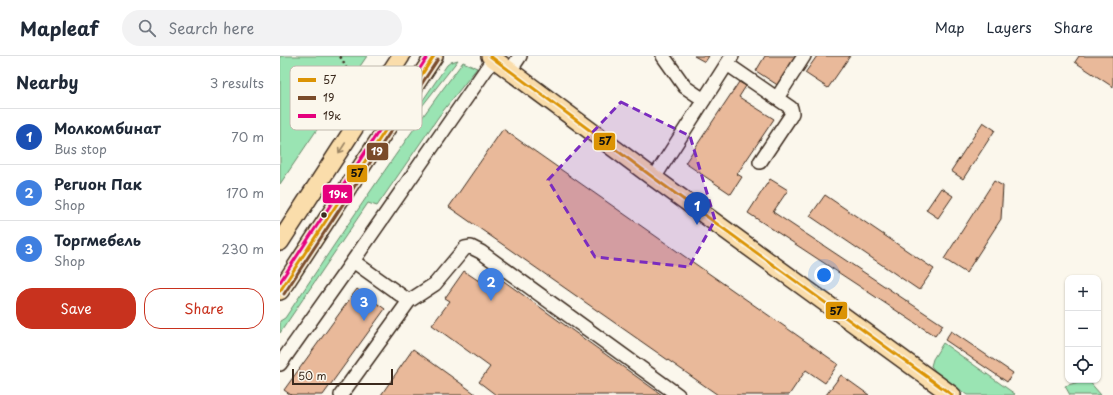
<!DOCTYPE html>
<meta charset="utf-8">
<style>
body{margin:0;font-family:"Playpen Sans",sans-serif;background:#f2f2f3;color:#1f2937}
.controls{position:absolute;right:12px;bottom:12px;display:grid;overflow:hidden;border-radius:8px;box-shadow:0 1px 3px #0004}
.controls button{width:36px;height:36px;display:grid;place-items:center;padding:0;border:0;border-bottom:1px solid #e0e1e3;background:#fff;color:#1f2937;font:20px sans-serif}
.scale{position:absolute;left:12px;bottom:10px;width:101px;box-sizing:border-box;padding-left:4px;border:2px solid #3b2a1e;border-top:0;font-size:11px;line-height:14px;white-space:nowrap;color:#3b2a1e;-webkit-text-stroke:3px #fbf7ec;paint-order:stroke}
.you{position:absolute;left:544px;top:219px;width:14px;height:14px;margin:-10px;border:3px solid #fff;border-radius:50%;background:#1a73e8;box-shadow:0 0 0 6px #1a73e833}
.badge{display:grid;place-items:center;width:26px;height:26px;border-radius:50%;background:#c8321e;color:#fff;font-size:13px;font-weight:700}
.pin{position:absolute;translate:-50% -33px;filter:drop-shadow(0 1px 2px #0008)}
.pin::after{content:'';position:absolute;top:21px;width:14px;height:12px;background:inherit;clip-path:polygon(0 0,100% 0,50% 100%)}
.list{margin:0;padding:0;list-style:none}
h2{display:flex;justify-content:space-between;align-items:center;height:52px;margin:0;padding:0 16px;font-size:17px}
h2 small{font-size:13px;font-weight:400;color:#747a83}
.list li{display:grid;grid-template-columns:26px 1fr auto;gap:12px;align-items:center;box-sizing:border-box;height:56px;padding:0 16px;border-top:1px solid #e0e1e3}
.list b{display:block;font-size:15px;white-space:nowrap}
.list p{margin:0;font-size:13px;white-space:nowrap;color:#747a83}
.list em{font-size:13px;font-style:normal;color:#747a83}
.actions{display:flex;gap:8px;padding:12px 16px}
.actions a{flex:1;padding:9px 0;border:1px solid #c8321e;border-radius:16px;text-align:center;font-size:14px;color:#c8321e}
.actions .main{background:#c8321e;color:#fff}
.icon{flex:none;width:22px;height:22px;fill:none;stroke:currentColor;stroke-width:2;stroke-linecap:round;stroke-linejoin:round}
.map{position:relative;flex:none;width:833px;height:339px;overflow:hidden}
header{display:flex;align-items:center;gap:24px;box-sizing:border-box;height:56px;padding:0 20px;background:#fff;border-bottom:1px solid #e0e1e3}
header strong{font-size:19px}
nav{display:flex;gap:22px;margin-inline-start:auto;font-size:14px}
.search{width:280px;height:36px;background:#f2f2f3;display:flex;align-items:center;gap:10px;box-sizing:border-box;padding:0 14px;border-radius:22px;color:#747a83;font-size:15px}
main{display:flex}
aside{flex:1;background:#fff}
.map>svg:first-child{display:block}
.green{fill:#9ae4b3;stroke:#6a8768}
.building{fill:#e9b99a;stroke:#3b2a1e}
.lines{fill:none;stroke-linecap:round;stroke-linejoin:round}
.minor-casing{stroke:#3b2a1e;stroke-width:16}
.major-casing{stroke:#3b2a1e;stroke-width:20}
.path{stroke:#3b2a1e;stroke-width:2.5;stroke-dasharray:3 3;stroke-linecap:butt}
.minor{stroke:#fbf7ec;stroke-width:13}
.major{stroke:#faddab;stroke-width:17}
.bus-1-casing{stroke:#fbf7ec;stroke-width:6}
.bus-2-casing{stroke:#fbf7ec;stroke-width:6}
.bus-3-casing{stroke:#fbf7ec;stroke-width:6}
.bus-1{stroke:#db9304;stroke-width:3}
.bus-2{stroke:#7a4b2a;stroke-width:3}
.bus-3{stroke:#e5007d;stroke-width:3}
.oneway{stroke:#9a8464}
.marked{fill:#7b2cbf;fill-opacity:0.2;stroke:#7b2cbf;stroke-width:3;stroke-dasharray:8 5;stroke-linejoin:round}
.bus-dot{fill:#3b2a1e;stroke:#fbf7ec;stroke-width:1.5}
.key{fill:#fbf7ec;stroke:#c1baae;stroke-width:1}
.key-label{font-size:11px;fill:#3b2a1e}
.line-badge{stroke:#fbf7ec;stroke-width:1.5}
.badge-label{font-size:11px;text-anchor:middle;font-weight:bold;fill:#fff}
.pale-badge-label{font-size:11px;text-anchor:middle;font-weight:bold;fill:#111}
</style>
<header>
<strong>Mapleaf</strong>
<div class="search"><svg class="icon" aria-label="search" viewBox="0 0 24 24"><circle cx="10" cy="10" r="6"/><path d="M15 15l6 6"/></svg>Search here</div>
<nav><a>Map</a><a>Layers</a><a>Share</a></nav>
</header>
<main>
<aside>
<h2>Nearby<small>3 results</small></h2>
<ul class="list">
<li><span class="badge" style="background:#1a4fb4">1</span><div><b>Молкомбинат</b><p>Bus stop</p></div><em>70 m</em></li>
<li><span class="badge" style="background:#3f7fe0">2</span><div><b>Регион Пак</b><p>Shop</p></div><em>170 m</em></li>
<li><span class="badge" style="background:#3f7fe0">3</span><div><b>Торгмебель</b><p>Shop</p></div><em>230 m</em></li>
</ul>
<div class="actions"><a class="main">Save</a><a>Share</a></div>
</aside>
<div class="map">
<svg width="833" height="339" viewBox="0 0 833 339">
<rect width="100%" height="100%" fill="#fbf7ec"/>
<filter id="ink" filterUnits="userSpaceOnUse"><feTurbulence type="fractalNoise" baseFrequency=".025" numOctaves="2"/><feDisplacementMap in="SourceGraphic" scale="8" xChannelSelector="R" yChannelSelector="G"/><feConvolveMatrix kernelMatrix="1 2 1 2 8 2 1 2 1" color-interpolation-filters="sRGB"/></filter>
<g filter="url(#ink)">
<path class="green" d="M 0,0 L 87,0 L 0,128 Z
M 178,4 L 132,63 L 130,63 L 167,9 L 171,6 Z
M 183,6 L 197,12 L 159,60 L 97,150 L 88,147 L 0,277 L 0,265 L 5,262 C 63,176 120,89 183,6 Z
M 663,287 L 735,338 L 734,339 L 687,339 L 656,316 L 651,310 L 653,303 Z
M 805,324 L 808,324 L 821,339 L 790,339 L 785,330 Z"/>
<path class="building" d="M 414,0 L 429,0 L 425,6 Z
M 485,0 L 519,0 L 499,30 L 476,15 Z
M 537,0 L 570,0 L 548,32 L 525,17 Z
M 799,0 L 833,0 L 833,31 L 795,6 Z
M 459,26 L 466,30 L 459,41 L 494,63 L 457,118 L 462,121 L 451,138 L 405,107 Z
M 703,66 L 715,74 L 683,123 L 671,115 Z
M 223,73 L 558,308 L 545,327 L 526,314 L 509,339 L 438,339 L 169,151 Z
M 490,123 L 508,134 L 493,156 L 663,269 L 655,280 L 468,157 Z
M 714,125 L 723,130 L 721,163 L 686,217 L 664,203 Z
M 661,132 L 673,140 L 658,162 L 646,154 Z
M 545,139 L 654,213 L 639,234 L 530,160 Z
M 207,213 L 382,339 L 216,339 L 199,326 L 210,311 L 152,269 L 170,245 L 165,242 L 184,215 L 199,225 Z
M 77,233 L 105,253 L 43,339 L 11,339 L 4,334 Z
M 671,275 L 733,317 L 727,326 L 665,284 Z
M 133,293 L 197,339 L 101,339 Z
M 561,319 L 589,339 L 546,339 Z"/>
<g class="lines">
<g class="minor-casing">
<path id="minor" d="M 383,0 L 405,31 L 424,44
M 447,8 L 511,52 L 512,57 L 510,61 L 480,106
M 230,15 L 240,0
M 497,42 L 524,0
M 374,122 L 452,0
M 73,205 L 129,245
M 0,308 L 73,205 L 214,2
M 61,339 L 129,245 L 155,228 L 185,192 L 191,191 L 201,196 L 398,339"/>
</g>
<g class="major-casing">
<path id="major" d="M 210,0 L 374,122 L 672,339
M 0,186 L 121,0
M 0,235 L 154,0"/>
</g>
<path class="path" d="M 60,0 L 75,29"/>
<use href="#minor" class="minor"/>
<use href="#major" class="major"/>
<g class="bus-1-casing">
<path id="bus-1" d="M 210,0 L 374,122 L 672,339
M 0,235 L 154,0"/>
</g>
<g class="bus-2-casing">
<path id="bus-2" d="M 4,238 L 158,3"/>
</g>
<g class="bus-3-casing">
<path id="bus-3" d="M 0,226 L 148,0"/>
</g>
<use href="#bus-1" class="bus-1"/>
<use href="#bus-2" class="bus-2"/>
<use href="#bus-3" class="bus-3"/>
</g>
<defs><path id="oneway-shaft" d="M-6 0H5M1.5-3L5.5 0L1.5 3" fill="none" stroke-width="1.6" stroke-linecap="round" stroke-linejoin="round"/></defs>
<use class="oneway" href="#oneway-shaft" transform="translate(62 92) rotate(123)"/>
</g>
<path class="marked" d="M 341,46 L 410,80 L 435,164 L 409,211 L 315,201 L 268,124 Z"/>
<circle class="bus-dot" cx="44" cy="159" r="3.5"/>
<rect x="10" y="10" width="132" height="64" rx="6" class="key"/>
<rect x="18" y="22" width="18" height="4" fill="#db9304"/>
<rect x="18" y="40" width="18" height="4" fill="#7a4b2a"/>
<rect x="18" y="58" width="18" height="4" fill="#e5007d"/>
<g class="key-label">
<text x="43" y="28">57</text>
<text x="43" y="46">19</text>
<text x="43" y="64">19к</text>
</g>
<g class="line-badge">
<rect x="313" y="76" width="23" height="19" rx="4" fill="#db9304"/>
<rect x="86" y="86" width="23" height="19" rx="4" fill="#7a4b2a"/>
<rect x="66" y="108" width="22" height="19" rx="4" fill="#db9304"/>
<rect x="42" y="128" width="31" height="20" rx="4" fill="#e5007d"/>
<rect x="545" y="245" width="23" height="19" rx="4" fill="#db9304"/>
</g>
<g class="badge-label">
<text x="97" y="99">19</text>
<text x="58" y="142">19к</text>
</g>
<g class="pale-badge-label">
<text x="325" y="89">57</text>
<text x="77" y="121">57</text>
<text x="556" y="259">57</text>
</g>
</svg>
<div class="controls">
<button>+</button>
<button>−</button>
<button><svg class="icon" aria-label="locate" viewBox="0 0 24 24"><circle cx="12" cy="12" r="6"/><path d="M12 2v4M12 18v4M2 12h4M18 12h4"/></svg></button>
</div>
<div class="scale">50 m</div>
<div class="you"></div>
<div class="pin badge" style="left:417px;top:169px;background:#1a4fb4">1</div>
<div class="pin badge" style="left:211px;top:245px;background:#3f7fe0">2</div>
<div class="pin badge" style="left:84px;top:265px;background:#3f7fe0">3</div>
</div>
</main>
